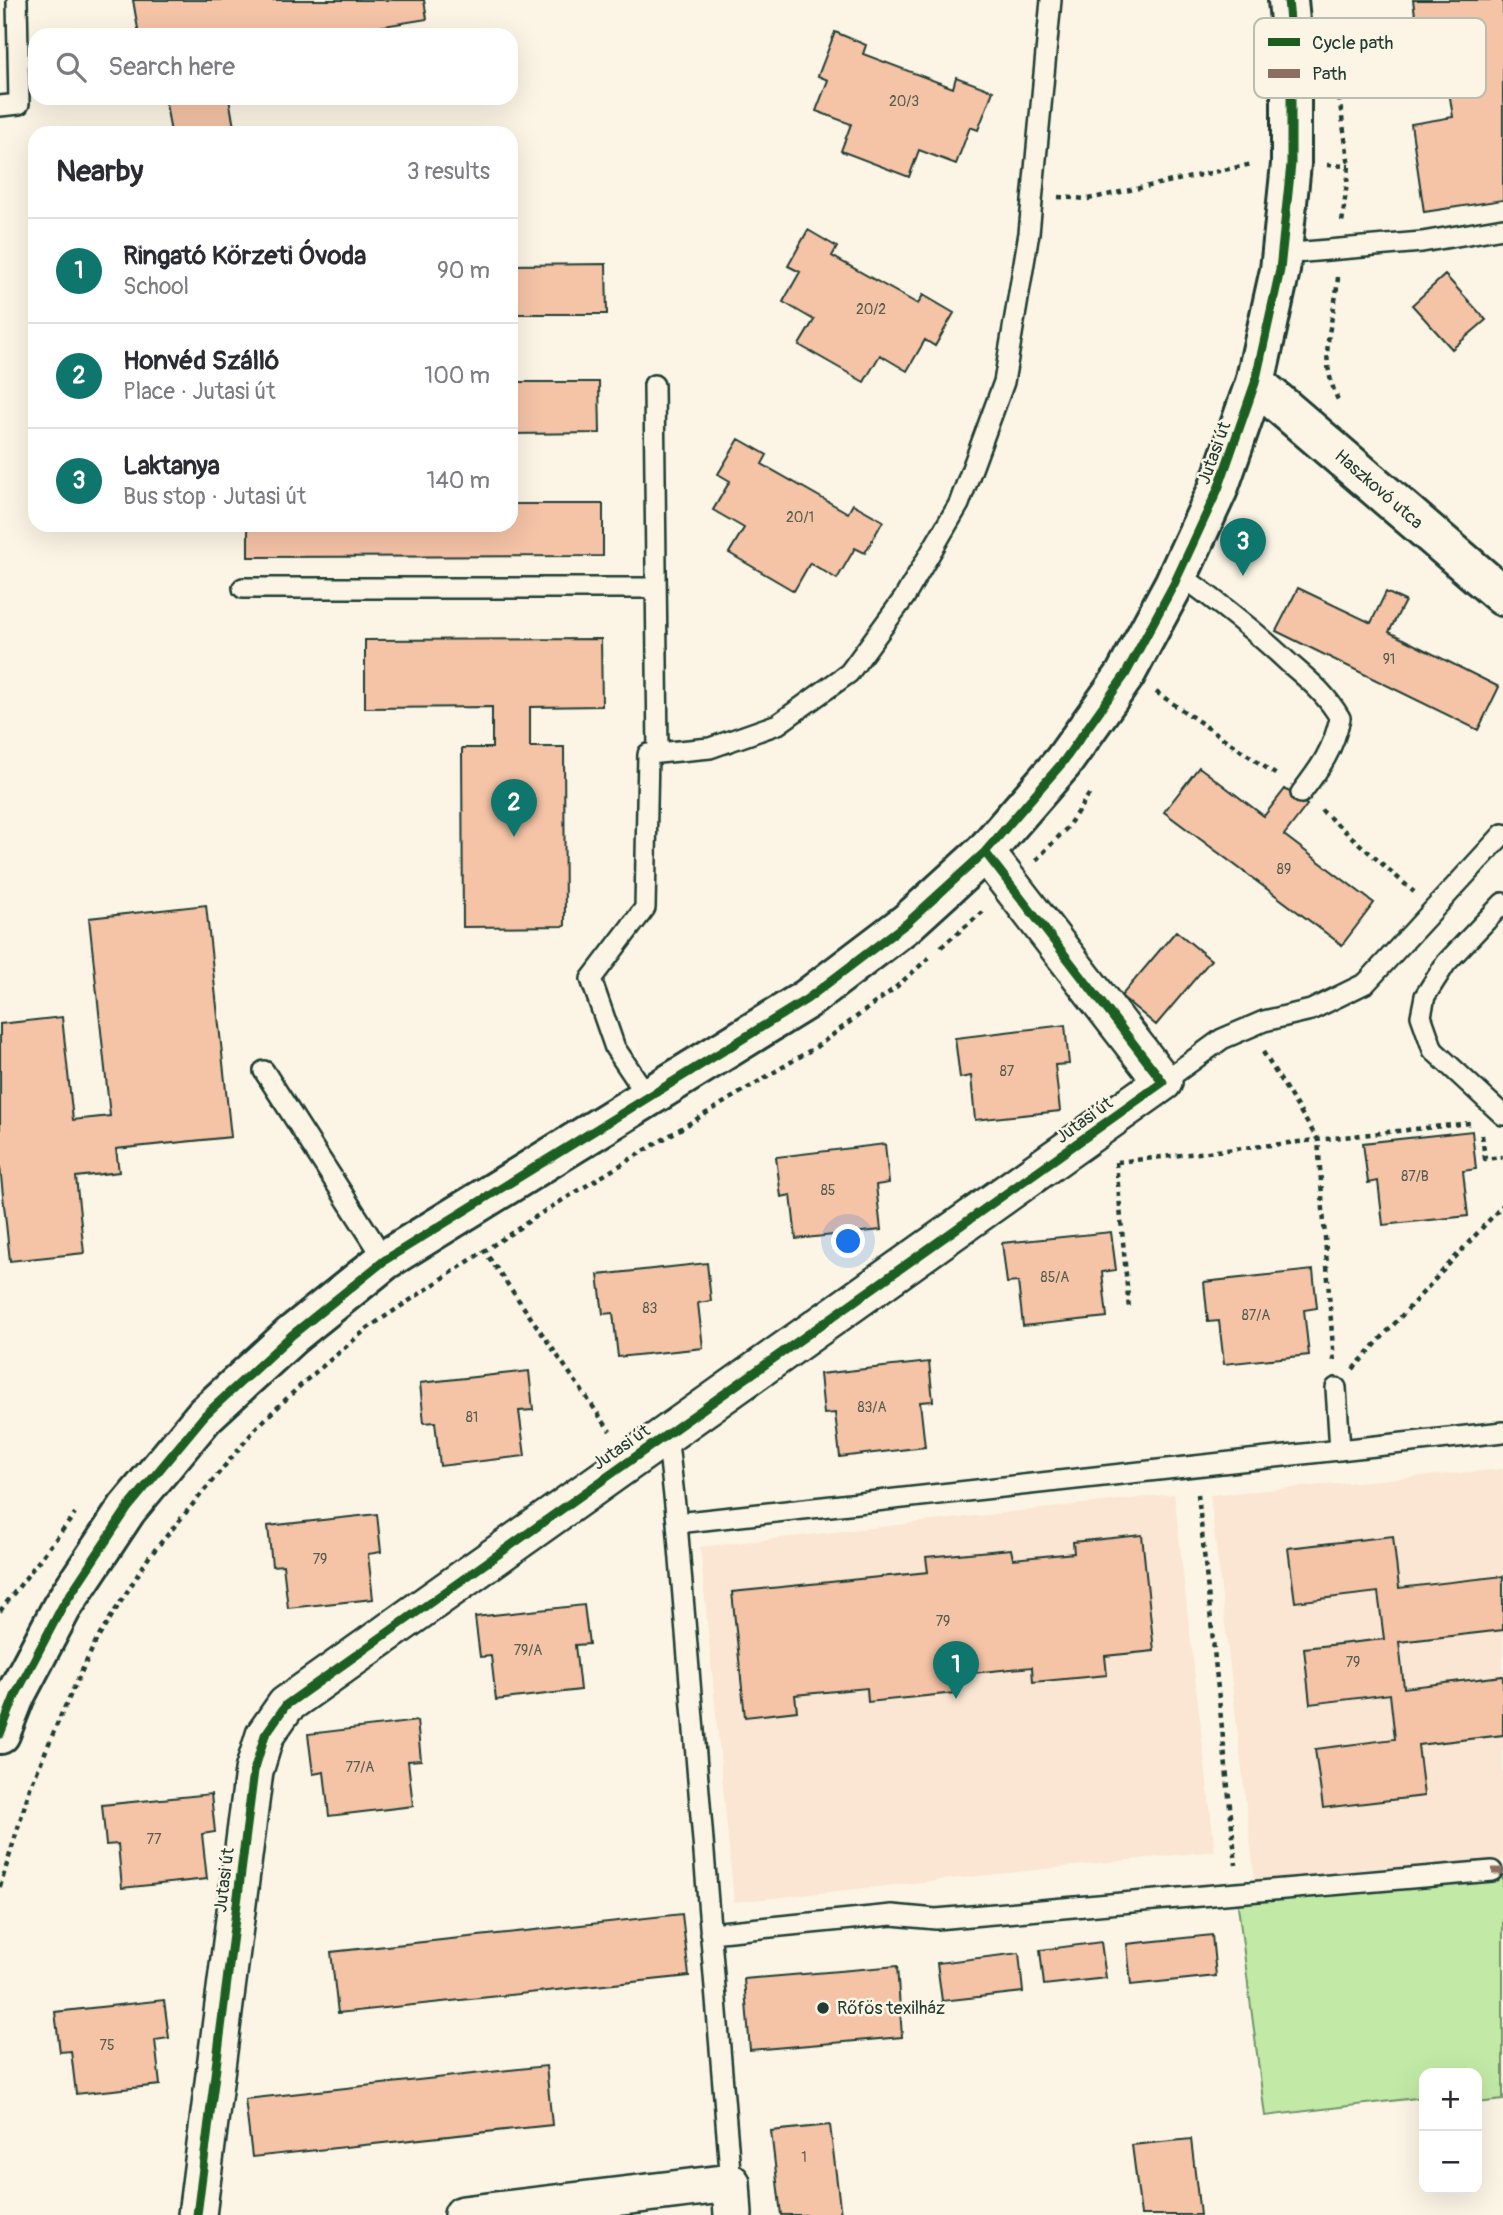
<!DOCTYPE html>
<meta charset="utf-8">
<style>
body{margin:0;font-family:Pangolin,sans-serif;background:#f7f7f7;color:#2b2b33}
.controls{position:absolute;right:21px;bottom:21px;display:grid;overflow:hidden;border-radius:14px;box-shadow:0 7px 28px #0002}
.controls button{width:63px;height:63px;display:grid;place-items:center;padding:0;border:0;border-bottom:2px solid #e1e1e2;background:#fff;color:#2b2b33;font:35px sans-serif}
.you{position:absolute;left:849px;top:1242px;width:24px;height:24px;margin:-18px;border:5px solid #fff;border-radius:50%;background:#1a73e8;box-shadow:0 0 0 10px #1a73e833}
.badge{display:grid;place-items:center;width:46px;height:46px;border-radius:50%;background:#0f766e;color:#fff;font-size:23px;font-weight:700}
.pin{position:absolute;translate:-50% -58px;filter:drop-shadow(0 2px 4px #0008)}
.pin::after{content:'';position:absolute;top:37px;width:24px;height:21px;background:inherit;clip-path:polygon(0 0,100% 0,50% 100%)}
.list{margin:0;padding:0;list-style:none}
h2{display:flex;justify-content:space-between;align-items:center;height:91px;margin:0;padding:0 28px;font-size:30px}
h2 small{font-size:23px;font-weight:400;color:#7c7c81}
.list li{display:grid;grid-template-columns:46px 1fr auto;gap:21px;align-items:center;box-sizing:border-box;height:105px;padding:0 28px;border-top:2px solid #e1e1e2}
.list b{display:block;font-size:26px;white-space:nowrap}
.list p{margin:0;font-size:23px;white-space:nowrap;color:#7c7c81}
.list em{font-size:23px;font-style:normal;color:#7c7c81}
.icon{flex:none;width:38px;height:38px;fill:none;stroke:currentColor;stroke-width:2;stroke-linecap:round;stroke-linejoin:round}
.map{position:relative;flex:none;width:1503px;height:2215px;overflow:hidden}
.search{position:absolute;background:#fff;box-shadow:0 7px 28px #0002;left:28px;top:28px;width:490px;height:77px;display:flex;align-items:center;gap:18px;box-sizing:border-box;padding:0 24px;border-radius:21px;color:#7c7c81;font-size:26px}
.panel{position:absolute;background:#fff;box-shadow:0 7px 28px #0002;left:28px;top:126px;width:490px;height:406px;border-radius:21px}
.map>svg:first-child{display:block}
.built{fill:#fae6d2}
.green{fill:#c2eaa6;stroke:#70946d;stroke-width:2}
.building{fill:#f5c3a6;stroke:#1f3d34;stroke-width:2}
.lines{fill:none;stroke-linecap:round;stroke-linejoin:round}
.lane-casing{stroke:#1f3d34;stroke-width:24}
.street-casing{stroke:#1f3d34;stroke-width:42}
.secondary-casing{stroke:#1f3d34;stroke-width:44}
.path{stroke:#1f3d34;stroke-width:4.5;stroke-dasharray:5 5;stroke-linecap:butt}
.lane{stroke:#fcf5e5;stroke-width:19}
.street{stroke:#fcf5e5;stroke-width:37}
.secondary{stroke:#fcf5e5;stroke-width:38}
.quiet{stroke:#8d6e63;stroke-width:7;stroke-dasharray:14 7;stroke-linecap:butt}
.cycleway-casing{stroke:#fcf5e5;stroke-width:13}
.cycleway{stroke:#1b5e20;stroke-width:9}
.poi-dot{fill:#1f3d34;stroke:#fcf5e5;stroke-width:2.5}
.labels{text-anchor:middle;stroke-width:5;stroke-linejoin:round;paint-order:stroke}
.number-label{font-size:14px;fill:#545e50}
.street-label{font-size:18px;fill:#1f3d34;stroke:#fcf5e5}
.poi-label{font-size:18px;fill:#1f3d34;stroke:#fcf5e5;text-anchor:start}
.key{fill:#fcf5e5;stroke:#babeb0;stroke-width:2}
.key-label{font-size:19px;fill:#1f3d34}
</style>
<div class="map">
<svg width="1503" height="2215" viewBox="0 0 1503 2215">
<rect width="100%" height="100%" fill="#fcf5e5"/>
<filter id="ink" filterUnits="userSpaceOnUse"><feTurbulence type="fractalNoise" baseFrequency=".0143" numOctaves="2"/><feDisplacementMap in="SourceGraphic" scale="14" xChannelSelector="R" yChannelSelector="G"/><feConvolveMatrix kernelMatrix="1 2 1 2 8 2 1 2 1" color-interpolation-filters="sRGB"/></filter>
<g filter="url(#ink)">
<path class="built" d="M 1503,1469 L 1503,1860 L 1255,1882 L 1210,1495 Z
M 1174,1494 L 1215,1851 L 734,1902 L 700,1547 Z"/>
<path class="green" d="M 1503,1875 L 1503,2100 L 1477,2103 L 1477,2073 L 1424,2073 L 1424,2097 L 1265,2116 L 1237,1898 Z"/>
<path class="building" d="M 133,0 L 424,0 L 427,19 L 329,35 L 139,35 Z
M 1413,0 L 1503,0 L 1503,200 L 1424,212 L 1411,124 L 1453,117 L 1438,19 L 1416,23 Z
M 835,32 L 866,45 L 863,54 L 953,88 L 956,77 L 993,91 L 978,130 L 970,127 L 956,164 L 919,150 L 909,177 L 841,151 L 851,124 L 816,111 L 828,80 L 818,76 Z
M 165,98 L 229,98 L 235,133 L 171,133 Z
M 808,230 L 837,247 L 832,256 L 918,304 L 923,295 L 954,313 L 935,346 L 925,340 L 907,371 L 880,355 L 864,382 L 799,345 L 814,320 L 783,302 L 800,272 L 788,266 Z
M 606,264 L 607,314 L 511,314 L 511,265 Z
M 1445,275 L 1486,320 L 1452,349 L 1412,305 Z
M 511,382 L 599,382 L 600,433 L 511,434 Z
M 739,439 L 767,455 L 762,464 L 848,513 L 853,504 L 883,521 L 865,553 L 855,548 L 837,579 L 810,563 L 794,591 L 729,553 L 744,528 L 713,510 L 730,481 L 718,474 Z
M 511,504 L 603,504 L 603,556 L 248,557 L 248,525 L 511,525 Z
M 1298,588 L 1371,623 L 1386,592 L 1405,601 L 1389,632 L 1499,687 L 1478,730 L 1276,631 Z
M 601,639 L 602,706 L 530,707 L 530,747 L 564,747 L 565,926 L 463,927 L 462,748 L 492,748 L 492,707 L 365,708 L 365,640 Z
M 1199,767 L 1264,816 L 1285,789 L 1307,805 L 1284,835 L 1374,903 L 1342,945 L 1164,812 Z
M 206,905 L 231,1137 L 116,1149 L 119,1172 L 76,1177 L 84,1253 L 10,1261 L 0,1167 L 0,1024 L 62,1017 L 73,1120 L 110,1116 L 89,918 Z
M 1176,931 L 1211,960 L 1156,1025 L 1121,996 Z
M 1065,1025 L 1069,1064 L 1055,1065 L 1060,1111 L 975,1120 L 971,1076 L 960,1078 L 955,1038 Z
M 1472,1131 L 1476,1169 L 1463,1171 L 1468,1216 L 1383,1225 L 1378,1181 L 1368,1183 L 1363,1143 Z
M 885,1144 L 889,1183 L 876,1185 L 881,1230 L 796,1239 L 791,1195 L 781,1197 L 776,1157 Z
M 1111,1232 L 1116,1270 L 1102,1272 L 1107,1317 L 1023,1326 L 1018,1282 L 1007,1283 L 1002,1243 Z
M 707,1263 L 711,1301 L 698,1303 L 703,1348 L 618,1357 L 613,1313 L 603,1314 L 598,1275 Z
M 1313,1270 L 1317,1308 L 1304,1310 L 1309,1355 L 1224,1364 L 1219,1321 L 1208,1322 L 1204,1282 Z
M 929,1362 L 933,1401 L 920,1402 L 925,1447 L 840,1457 L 835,1413 L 824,1414 L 820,1374 Z
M 529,1371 L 533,1410 L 519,1411 L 525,1456 L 440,1466 L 435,1422 L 424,1423 L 420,1383 Z
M 377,1514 L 381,1552 L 368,1554 L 373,1599 L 288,1608 L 283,1565 L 272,1566 L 268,1526 Z
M 1142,1535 L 1154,1651 L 1105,1656 L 1107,1675 L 1033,1682 L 1032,1667 L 953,1675 L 955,1693 L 868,1702 L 867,1688 L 795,1695 L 797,1711 L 745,1717 L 732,1592 L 928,1572 L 926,1557 L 1011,1549 L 1013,1559 L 1074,1553 L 1073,1542 Z
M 1393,1536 L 1399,1588 L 1503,1576 L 1503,1630 L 1399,1642 L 1404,1688 L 1503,1676 L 1503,1735 L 1418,1745 L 1424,1796 L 1323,1808 L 1315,1749 L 1395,1739 L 1390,1694 L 1310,1704 L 1304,1648 L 1384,1639 L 1378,1592 L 1295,1602 L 1288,1548 Z
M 584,1605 L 589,1644 L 575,1645 L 580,1690 L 496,1700 L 491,1656 L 480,1657 L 475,1617 Z
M 417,1721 L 421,1760 L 408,1761 L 413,1806 L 329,1816 L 324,1772 L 313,1774 L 308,1734 Z
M 211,1794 L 215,1832 L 202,1834 L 207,1879 L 122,1888 L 118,1844 L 106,1845 L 102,1805 Z
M 682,1914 L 689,1976 L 338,2013 L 331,1952 Z
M 1212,1935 L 1216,1976 L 1131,1985 L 1127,1944 Z
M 1101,1942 L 1106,1978 L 1044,1985 L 1040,1950 Z
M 1019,1953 L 1023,1992 L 942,2001 L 937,1963 Z
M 897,1966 L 902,2037 L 750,2050 L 744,1979 Z
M 164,2000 L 169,2038 L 155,2040 L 160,2085 L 76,2094 L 71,2051 L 60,2052 L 55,2012 Z
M 546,2066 L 552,2125 L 252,2157 L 245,2099 Z
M 830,2125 L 841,2215 L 781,2215 L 771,2131 Z
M 1191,2139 L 1200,2215 L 1141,2215 L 1132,2145 Z"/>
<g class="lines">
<g class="lane-casing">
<path id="lane" d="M 0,106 L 19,104 L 17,0
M 1281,254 L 1422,242 L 1503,228
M 654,385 L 658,753
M 1179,574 C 1218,602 1254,630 1289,663 C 1310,681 1326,694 1340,718 C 1333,750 1321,767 1301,793
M 243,588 L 655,588
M 1503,903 L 1446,963 L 1425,996 L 1421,1016 L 1433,1050 L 1503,1115
M 264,1071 L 385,1260
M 1163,1082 L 1222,1039 L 1264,1021 L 1311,1010 L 1366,983 L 1503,834
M 648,1097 L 615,1048 L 591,979 L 645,908 L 648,754 L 710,748 L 778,724 L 849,673 L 904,598 L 959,504 L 1004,382 L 1029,233 L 1051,0
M 1336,1388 L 1340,1450
M 667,1434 L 677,1523 L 731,2183
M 677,1523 L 1503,1432
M 710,1933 L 892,1915 L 936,1919 L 1492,1871"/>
</g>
<g class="street-casing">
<path id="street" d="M 197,2215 L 254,1771 L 265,1735 L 286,1705 L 1163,1082 L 985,852
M 463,2215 L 731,2183 L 733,2215"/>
</g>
<g class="secondary-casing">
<path id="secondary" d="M 1255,383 L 1503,596
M 0,1734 L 15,1696 L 62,1607 L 127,1509 L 205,1415 L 292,1335 L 385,1260 L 807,999 L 907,923 L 985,852 L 1063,762 L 1125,675 L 1174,584 L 1218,489 L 1255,383 L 1280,270 L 1291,164 L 1291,32 L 1288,0"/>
</g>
<path class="path" d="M 1332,48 L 1349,166 L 1342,223
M 1327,165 L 1349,166
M 1058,197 L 1088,199 L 1252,164
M 1338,277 C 1334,328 1315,353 1340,404
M 1156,692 L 1278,776
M 1321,810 L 1414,892
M 1036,860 L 1066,829 L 1092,790
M 941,947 L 985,910
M 1263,1052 L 1318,1140 L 1334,1363
M 1482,1135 L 1485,1159 L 1503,1157
M 1116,1162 L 1129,1309
M 1117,1162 L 1470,1123
M 483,1249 L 610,1431
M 1353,1369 L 1503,1205
M 1198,1494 L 1236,1865
M 0,1611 L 75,1514
M 0,1887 L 30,1788 L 61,1715 L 96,1641 L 149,1557 L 257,1427 L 304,1382 L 368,1328 L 543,1212 L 819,1045 L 895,988 L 932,955"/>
<use href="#lane" class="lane"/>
<use href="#street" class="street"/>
<use href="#secondary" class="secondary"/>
<path class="quiet" d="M 1492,1871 L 1503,1871"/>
<g class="cycleway-casing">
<path id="cycleway" d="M 0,1734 L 15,1696 L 62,1607 L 127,1509 L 205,1415 L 292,1335 L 385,1260 L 807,999 L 907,923 L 985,852 L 1063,762 L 1125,675 L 1174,584 L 1218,489 L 1255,383 L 1280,270 L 1291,164 L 1291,32 L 1288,0
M 197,2215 L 254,1771 L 265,1735 L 286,1705 L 1163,1082 L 985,852"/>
</g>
<use href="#cycleway" class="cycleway"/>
</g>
</g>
<circle class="poi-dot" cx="823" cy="2008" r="7"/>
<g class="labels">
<g class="number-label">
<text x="904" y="106">20/3</text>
<text x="871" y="314">20/2</text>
<text x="800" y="522">20/1</text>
<text x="1389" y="664">91</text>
<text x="1284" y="874">89</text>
<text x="1007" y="1076">87</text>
<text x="1415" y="1181">87/B</text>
<text x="828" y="1195">85</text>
<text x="1055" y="1282">85/A</text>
<text x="650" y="1313">83</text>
<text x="1256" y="1320">87/A</text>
<text x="872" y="1412">83/A</text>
<text x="472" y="1422">81</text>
<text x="320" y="1564">79</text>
<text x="943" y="1626">79</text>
<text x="528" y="1655">79/A</text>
<text x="1353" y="1667">79</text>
<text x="360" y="1772">77/A</text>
<text x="154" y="1844">77</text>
<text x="107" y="2050">75</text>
<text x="804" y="2162">1</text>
</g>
<g class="street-label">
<text transform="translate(1214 453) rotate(-70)" y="6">Jutasi út</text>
<text transform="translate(1379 489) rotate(41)" y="6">Haszkovó utca</text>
<text transform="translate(1084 1120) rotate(-36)" y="6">Jutasi út</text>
<text transform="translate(621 1447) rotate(-35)" y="6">Jutasi út</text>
<text transform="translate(224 1880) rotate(-83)" y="6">Jutasi út</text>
</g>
<g class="poi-label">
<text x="837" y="2014">Rőfös texilház</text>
</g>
</g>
<rect x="1254" y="18" width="232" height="80" rx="10" class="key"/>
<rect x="1268" y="38" width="32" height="8" fill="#1b5e20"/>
<rect x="1268" y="69" width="32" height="9" fill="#8d6e63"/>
<g class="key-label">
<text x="1312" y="49">Cycle path</text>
<text x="1312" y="80">Path</text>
</g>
</svg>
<div class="controls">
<button>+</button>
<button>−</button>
</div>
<div class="you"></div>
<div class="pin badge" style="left:956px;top:1699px">1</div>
<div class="pin badge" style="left:514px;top:837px">2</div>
<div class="pin badge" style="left:1243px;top:576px">3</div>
<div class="search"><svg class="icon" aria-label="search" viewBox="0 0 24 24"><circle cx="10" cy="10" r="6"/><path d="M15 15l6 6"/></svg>Search here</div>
<section class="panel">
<h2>Nearby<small>3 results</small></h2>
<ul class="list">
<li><span class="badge">1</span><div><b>Ringató Körzeti Óvoda</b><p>School</p></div><em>90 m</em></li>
<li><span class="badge">2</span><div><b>Honvéd Szálló</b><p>Place · Jutasi út</p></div><em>100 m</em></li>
<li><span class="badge">3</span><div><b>Laktanya</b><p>Bus stop · Jutasi út</p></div><em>140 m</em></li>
</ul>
</section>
</div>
